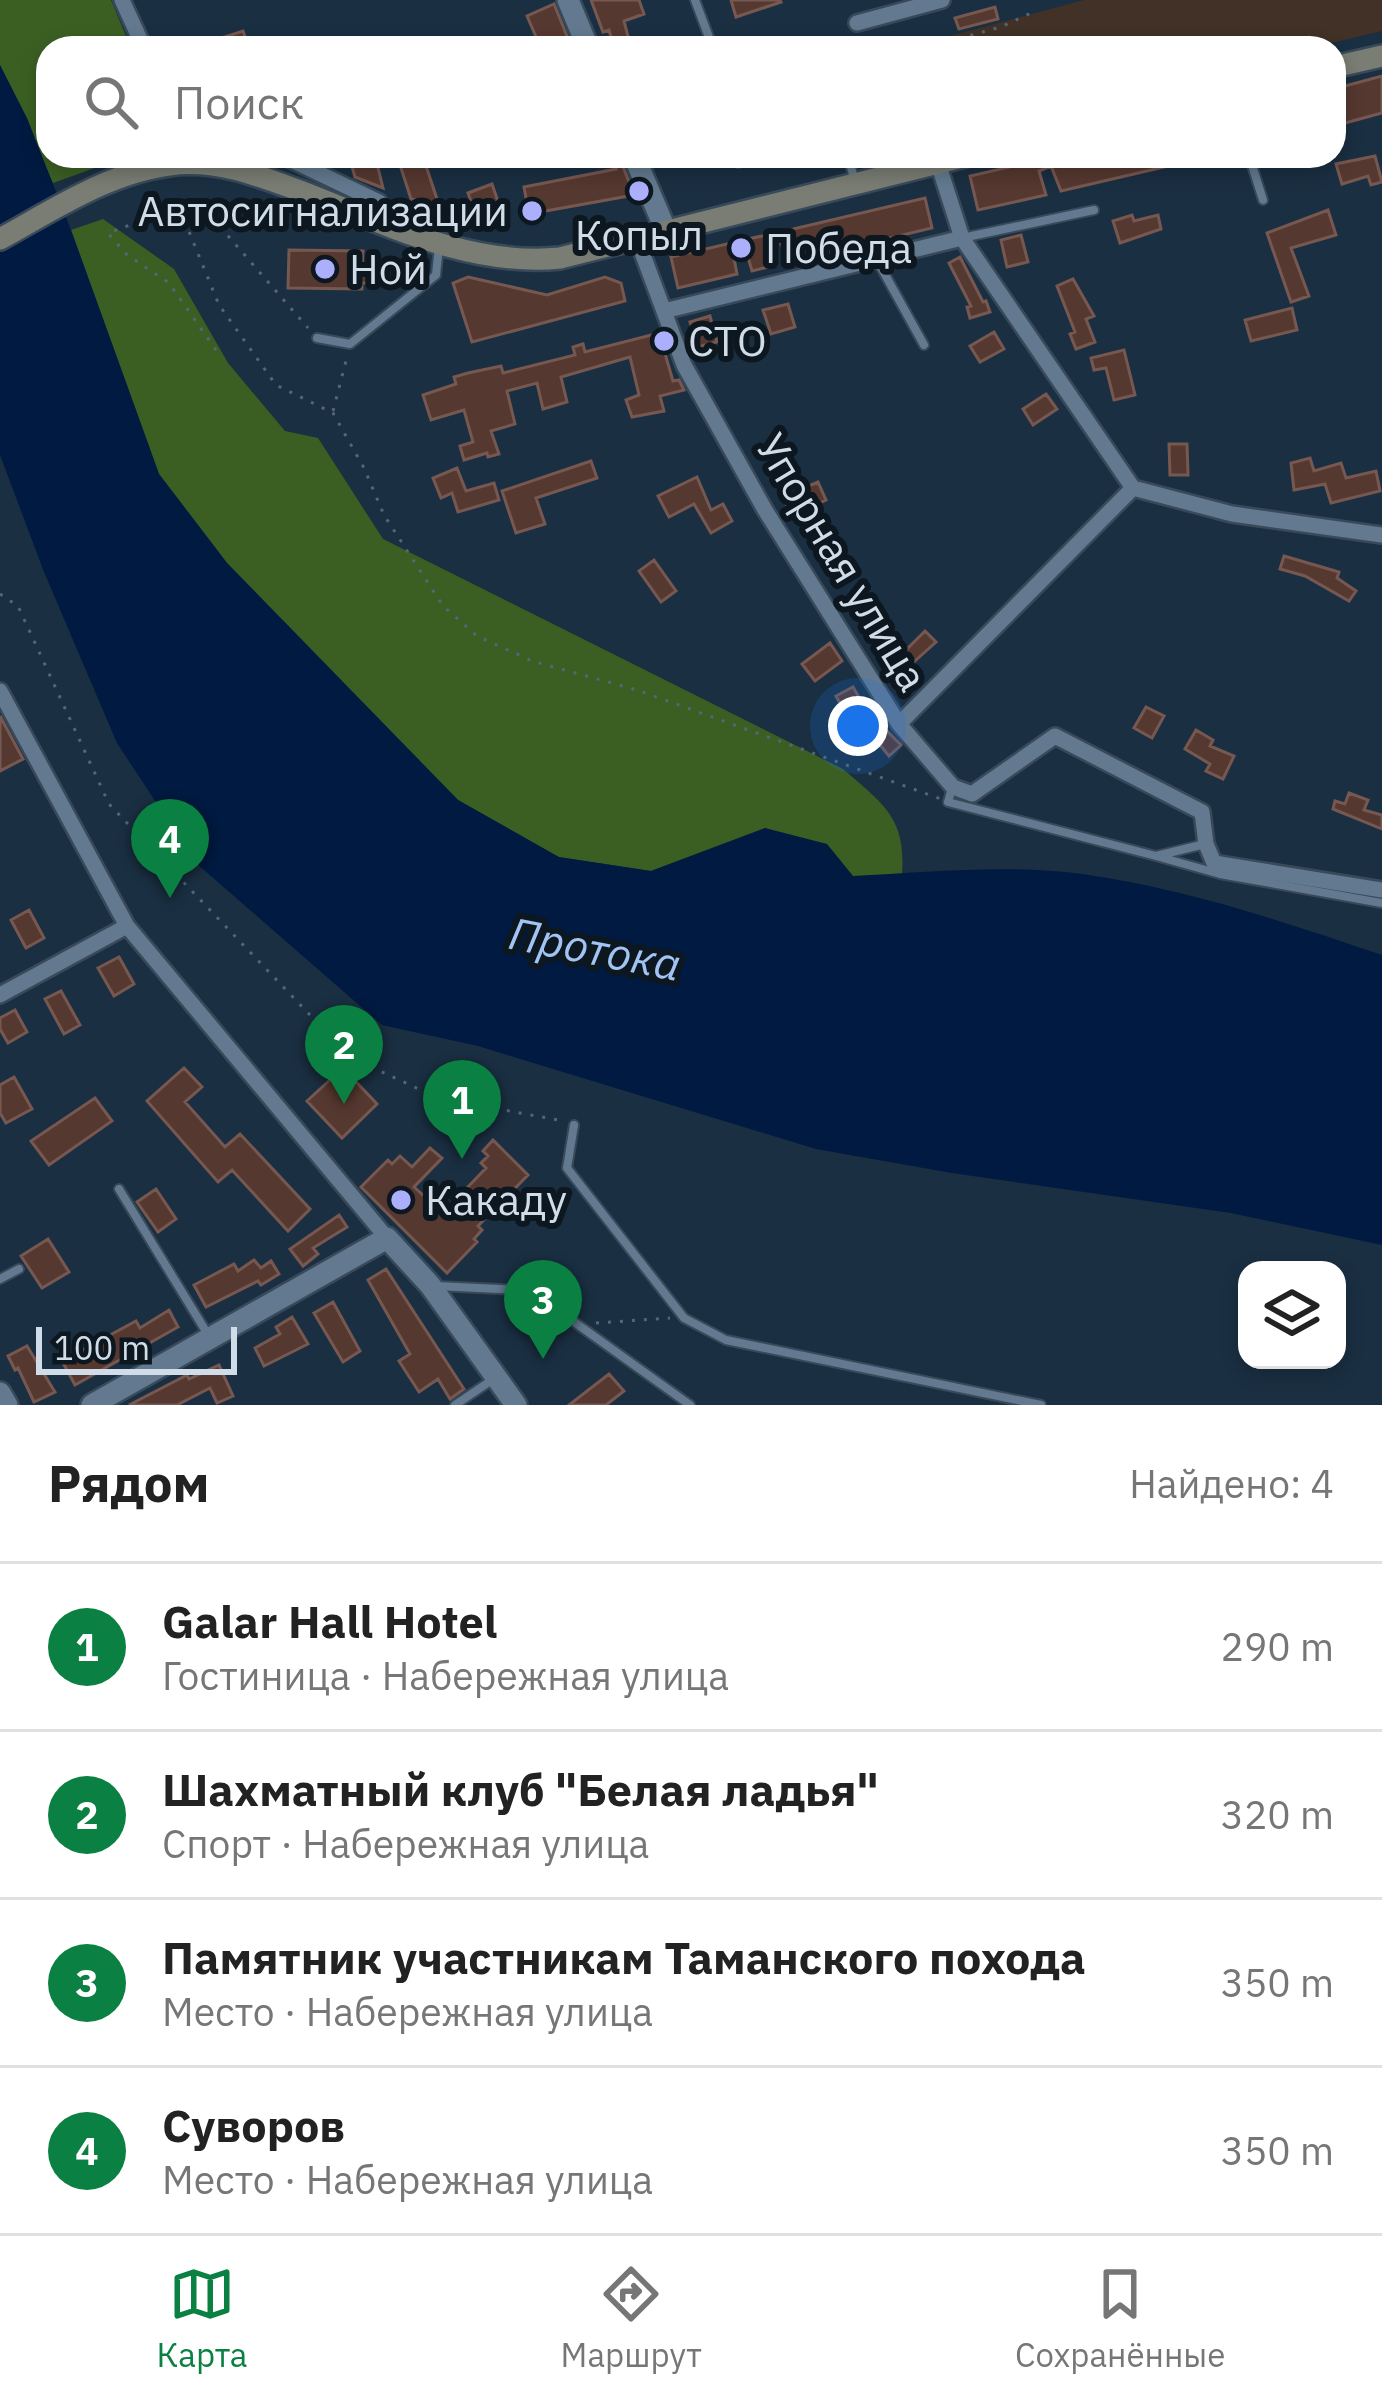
<!DOCTYPE html>
<html lang="ru">
<meta charset="utf-8">
<style>
body{margin:0;font-family:"IBM Plex Sans",sans-serif;background:#f6f6f6;color:#222}
.controls{position:absolute;right:36px;bottom:36px;display:grid;overflow:hidden;border-radius:24px;box-shadow:0 6px 18px #0003}
.controls button{width:108px;height:108px;display:grid;place-items:center;padding:0;border:0;border-bottom:3px solid #e0e0e0;background:#fff;color:#222;font:60px sans-serif}
.scale{position:absolute;left:36px;bottom:30px;width:201px;box-sizing:border-box;padding-left:12px;border:6px solid #d0dde9;border-top:0;font-size:33px;line-height:42px;white-space:nowrap;color:#d0dde9;-webkit-text-stroke:9px #0d171f;paint-order:stroke}
.you{position:absolute;left:858px;top:726px;width:42px;height:42px;margin:-30px;border:9px solid #fff;border-radius:50%;background:#1a73e8;box-shadow:0 0 0 18px #1a73e833}
.badge{display:grid;place-items:center;width:78px;height:78px;border-radius:50%;background:#0b8043;color:#fff;font-size:39px;font-weight:700}
.pin{position:absolute;translate:-50% -99px;filter:drop-shadow(0 3px 6px #0008)}
.pin::after{content:'';position:absolute;top:63px;width:42px;height:36px;background:inherit;clip-path:polygon(0 0,100% 0,50% 100%)}
.list{margin:0;padding:0;list-style:none}
h2{display:flex;justify-content:space-between;align-items:center;height:156px;margin:0;padding:0 48px;font-size:51px}
h2 small{font-size:39px;font-weight:400;color:#767676}
.list li{display:grid;grid-template-columns:78px 1fr auto;gap:36px;align-items:center;box-sizing:border-box;height:168px;padding:0 48px;border-top:3px solid #e0e0e0}
.list b{display:block;font-size:45px;white-space:nowrap}
.list p{margin:0;font-size:39px;white-space:nowrap;color:#767676}
.list em{font-size:39px;font-style:normal;color:#767676}
.icon{flex:none;width:66px;height:66px;fill:none;stroke:currentColor;stroke-width:2;stroke-linecap:round;stroke-linejoin:round}
.map{position:relative;flex:none;width:1382px;height:1405px;overflow:hidden}
.search{position:absolute;background:#fff;box-shadow:0 6px 18px #0003;left:36px;right:36px;top:36px;height:132px;display:flex;align-items:center;gap:30px;box-sizing:border-box;padding:0 42px;border-radius:36px;color:#767676;font-size:45px}
.sheet{height:828px;background:#fff}
nav{display:flex;justify-content:space-around;align-items:center;box-sizing:border-box;height:168px;border-top:3px solid #e0e0e0;background:#fff;font-size:33px;color:#767676}
nav a{display:grid;justify-items:center;gap:6px}
nav .on{color:#0b8043}
.map>svg:first-child{display:block}
.commercial{fill:#413126}
.green{fill:#3b5f23}
.water{fill:#001a41}
.building{fill:#553830;stroke:#775850;stroke-width:3}
.lines{fill:none;stroke-linecap:round;stroke-linejoin:round}
.service-casing{stroke:#384a5a;stroke-width:12}
.minor-casing{stroke:#384a5a;stroke-width:20}
.tertiary-casing{stroke:#384a5a;stroke-width:26}
.secondary-casing{stroke:#384a5a;stroke-width:26}
.path{stroke:#546677;stroke-width:3;stroke-dasharray:3 9;stroke-linecap:butt}
.service{stroke:#62798f;stroke-width:8}
.minor{stroke:#62798f;stroke-width:15}
.tertiary{stroke:#62798f;stroke-width:21}
.secondary{stroke:#797d73;stroke-width:21}
.poi-dot{fill:#acaffb;stroke:#0d171f;stroke-width:4.5}
.labels{text-anchor:middle;stroke-width:12;stroke-linejoin:round;paint-order:stroke}
.poi-label{font-size:42px;fill:#d0dde9;stroke:#0d171f;text-anchor:start}
.street-label{font-size:42px;fill:#d0dde9;stroke:#0d171f}
.water-label{font-size:45px;font-style:italic;fill:#a2c4f5;stroke:#0d171f}
</style>
<div class="map">
<svg width="1382" height="1405" viewBox="0 0 1382 1405">
<rect width="100%" height="100%" fill="#1a2f42"/>
<path class="commercial" d="M 1084,0 L 1382,0 L 1382,31 L 1310,48 L 906,48 Z"/>
<path class="green" d="M 0,0 L 111,0 L 131,48 L 48,48 L 48,156 L 128,156 L 53,183 L 0,65 Z
M 103,219 L 174,269 L 228,363 L 285,431 L 318,438 L 383,539 L 843,769 C 883,804 906,817 902,874 L 853,877 L 834,853 L 765,828 L 651,871 L 558,857 L 458,800 L 227,563 L 159,474 L 71,230 Z"/>
<path class="water" d="M 0,65 L 27,118 L 71,230 L 159,474 L 227,563 L 458,800 L 559,857 L 651,871 L 765,828 L 827,844 L 853,876 C 928,872 1007,864 1082,874 C 1184,888 1285,922 1382,955 L 1382,1245 L 1231,1213 L 952,1173 L 816,1149 L 478,1046 L 382,1025 L 196,863 L 117,743 L 44,572 L 0,455 Z"/>
<path class="building" d="M 591,0 L 639,0 L 644,14 L 624,21 L 631,48 L 614,48 L 609,30 L 603,32 Z
M 731,0 L 780,0 L 781,2 L 736,17 Z
M 554,4 L 569,41 L 541,48 L 527,16 Z
M 995,7 L 998,19 L 959,29 L 955,18 Z
M 243,31 L 248,45 L 197,48 L 196,46 Z
M 1382,76 L 1382,113 L 1334,126 L 1334,89 Z
M 349,156 L 375,156 L 383,188 L 355,177 Z
M 611,156 L 619,156 L 634,195 L 529,214 L 524,187 L 616,169 Z
M 1057,156 L 1194,156 L 1194,160 L 1061,191 L 1051,166 L 1039,171 L 1046,195 L 978,210 L 970,176 Z
M 1375,156 L 1382,182 L 1371,185 L 1368,176 L 1342,184 L 1336,164 Z
M 423,157 L 439,205 L 411,199 L 400,165 Z
M 492,184 L 501,210 L 477,219 L 468,193 Z
M 925,198 L 932,228 L 789,262 L 776,233 Z
M 1328,210 L 1336,235 L 1291,248 L 1309,296 L 1291,302 L 1267,233 Z
M 1132,215 L 1134,221 L 1158,215 L 1161,229 L 1120,243 L 1113,221 Z
M 767,235 L 776,265 L 752,271 L 743,240 Z
M 1021,235 L 1028,262 L 1007,267 L 1001,240 Z
M 731,243 L 737,274 L 678,288 L 671,257 Z
M 289,250 L 363,251 L 362,268 L 387,269 L 387,263 L 419,263 L 419,278 L 412,283 L 362,283 L 362,289 L 288,288 Z
M 960,257 L 983,302 L 986,301 L 990,312 L 970,318 L 967,307 L 971,306 L 949,263 Z
M 468,277 L 547,295 L 605,277 L 621,283 L 625,301 L 472,342 L 453,283 Z
M 1073,279 L 1094,316 L 1086,319 L 1095,342 L 1076,349 L 1070,334 L 1075,332 L 1057,286 Z
M 788,304 L 795,327 L 771,334 L 763,310 Z
M 1292,308 L 1297,330 L 1251,341 L 1245,320 Z
M 710,316 L 717,342 L 698,347 L 690,322 Z
M 994,332 L 1004,349 L 980,362 L 970,346 Z
M 659,333 L 673,381 L 679,380 L 684,390 L 660,396 L 664,411 L 632,417 L 626,400 L 639,395 L 630,357 L 561,377 L 567,402 L 543,409 L 537,383 L 507,391 L 515,424 L 491,431 L 499,454 L 488,457 L 487,453 L 464,460 L 460,446 L 473,442 L 464,410 L 431,420 L 423,395 L 456,384 L 454,377 L 468,373 L 501,366 L 503,373 L 575,355 L 573,347 L 583,344 L 585,352 Z
M 1124,350 L 1135,395 L 1114,400 L 1106,368 L 1094,370 L 1091,358 Z
M 1046,394 L 1057,409 L 1033,425 L 1023,409 Z
M 1169,444 L 1187,444 L 1188,475 L 1170,475 Z
M 1310,458 L 1314,471 L 1341,463 L 1346,478 L 1376,471 L 1380,491 L 1331,503 L 1325,484 L 1294,490 L 1291,463 Z
M 591,461 L 597,478 L 536,498 L 545,524 L 516,533 L 502,491 Z
M 457,468 L 466,491 L 494,483 L 499,500 L 458,512 L 452,493 L 441,498 L 433,478 Z
M 697,477 L 711,510 L 723,504 L 732,521 L 711,533 L 694,504 L 669,517 L 658,496 Z
M 818,482 L 826,500 L 791,516 L 783,497 Z
M 1284,556 L 1339,572 L 1337,578 L 1356,591 L 1349,601 L 1305,576 L 1280,569 Z
M 654,560 L 676,591 L 661,602 L 639,571 Z
M 925,631 L 936,642 L 906,669 L 892,654 L 900,647 L 905,651 Z
M 830,643 L 842,661 L 815,681 L 802,664 Z
M 853,687 L 867,711 L 901,745 L 889,756 L 847,704 L 842,707 L 836,696 Z
M 1146,707 L 1164,716 L 1152,738 L 1134,728 Z
M 0,716 L 23,759 L 0,771 Z
M 1196,730 L 1213,740 L 1210,746 L 1234,756 L 1223,779 L 1206,771 L 1210,764 L 1185,749 Z
M 1349,793 L 1368,800 L 1364,810 L 1382,815 L 1382,829 L 1333,809 L 1335,801 L 1345,804 Z
M 29,910 L 44,938 L 26,948 L 11,920 Z
M 119,957 L 134,984 L 114,996 L 98,968 Z
M 61,991 L 80,1025 L 64,1034 L 45,999 Z
M 15,1010 L 27,1032 L 8,1043 L 0,1029 L 0,1018 Z
M 184,1068 L 202,1087 L 185,1102 L 225,1147 L 240,1134 L 310,1209 L 288,1231 L 232,1170 L 218,1182 L 147,1101 Z
M 343,1068 L 377,1104 L 342,1138 L 307,1101 Z
M 14,1077 L 32,1109 L 6,1123 L 0,1113 L 0,1085 Z
M 95,1098 L 112,1121 L 49,1165 L 31,1141 Z
M 493,1140 L 528,1175 L 478,1226 L 482,1230 L 474,1239 L 477,1242 L 447,1273 L 361,1187 L 388,1160 L 392,1164 L 400,1156 L 412,1167 L 430,1148 L 442,1158 L 414,1187 L 443,1213 L 486,1168 L 481,1163 L 488,1156 L 483,1151 Z
M 156,1189 L 176,1219 L 158,1232 L 137,1202 Z
M 339,1215 L 347,1227 L 313,1248 L 318,1254 L 303,1266 L 290,1249 Z
M 48,1239 L 69,1272 L 42,1288 L 21,1256 Z
M 254,1260 L 261,1268 L 271,1261 L 279,1274 L 261,1285 L 258,1281 L 206,1307 L 194,1285 L 234,1264 L 238,1271 Z
M 386,1269 L 464,1389 L 450,1399 L 438,1379 L 419,1392 L 399,1361 L 410,1354 L 368,1280 Z
M 333,1302 L 360,1351 L 343,1362 L 314,1313 Z
M 169,1310 L 178,1327 L 75,1385 L 62,1361 L 136,1321 L 140,1328 Z
M 292,1317 L 308,1344 L 264,1366 L 255,1348 L 280,1334 L 276,1327 Z
M 27,1346 L 55,1392 L 34,1402 L 18,1368 L 15,1370 L 8,1356 Z
M 219,1365 L 233,1396 L 217,1403 L 210,1388 L 177,1405 L 129,1405 L 187,1375 L 189,1379 Z
M 609,1374 L 624,1391 L 606,1405 L 569,1405 Z"/>
<g class="lines">
<g class="service-casing">
<path id="service" d="M 695,0 L 713,48
M 792,48 L 811,42 L 813,48
M 736,156 L 738,163 L 762,156
M 848,156 L 855,182
M 1245,156 L 1250,159 L 1263,200
M 962,238 L 1094,210
M 878,262 L 924,345
M 317,338 L 350,344 L 436,275 L 439,246
M 952,788 L 948,802 L 1156,856
M 1205,844 L 1156,856 L 1220,874 L 1382,903
M 574,1125 L 567,1168 L 684,1318 L 726,1340 L 1041,1405
M 119,1189 L 207,1333
M 0,1279 L 19,1269
M 437,1286 L 540,1291 L 577,1324 L 690,1405
M 455,1405 L 495,1378"/>
</g>
<g class="minor-casing">
<path id="minor" d="M 122,0 L 144,48
M 857,23 L 942,0
M 283,156 L 379,202 L 396,227
M 938,163 L 962,238 L 1133,488 L 1232,514 L 1382,535
M 637,239 L 684,365 L 765,510 L 899,724 L 953,787 L 972,794 L 1055,736 L 1202,812 L 1206,844 L 1214,863 L 1382,890
M 664,311 L 962,238
M 0,691 L 127,926 L 387,1238
M 899,724 L 1133,488
M 0,995 L 127,926"/>
</g>
<g class="tertiary-casing">
<path id="tertiary" d="M 568,0 L 588,48
M 634,156 L 666,231
M 0,1393 L 7,1405
M 92,1405 L 387,1238 L 430,1285 L 516,1405"/>
</g>
<g class="secondary-casing">
<path id="secondary" d="M 1334,67 L 1382,56
M 0,239 C 53,210 108,173 169,165 C 215,158 260,176 303,192 C 385,224 471,267 560,258 L 966,156"/>
</g>
<path class="path" d="M 924,48 L 1001,27 L 1033,12
M 181,207 L 203,207 L 308,328
M 216,350 L 169,283 L 126,254 L 108,233 L 179,207 L 219,305 L 276,385 L 333,413 L 364,468 L 384,515 L 443,606 L 477,636 L 532,661 L 637,690 L 941,799
M 333,411 L 347,357
M 0,594 L 18,606 L 109,804 L 350,1057 L 438,1098 L 564,1121
M 596,1323 L 670,1318"/>
<use href="#service" class="service"/>
<use href="#minor" class="minor"/>
<use href="#tertiary" class="tertiary"/>
<use href="#secondary" class="secondary"/>
</g>
<g class="poi-dot">
<circle cx="639" cy="191" r="12"/>
<circle cx="532" cy="211" r="12"/>
<circle cx="741" cy="248" r="12"/>
<circle cx="325" cy="269" r="12"/>
<circle cx="664" cy="341" r="12"/>
<circle cx="401" cy="1200" r="12"/>
</g>
<g class="labels">
<g class="poi-label">
<text x="508" y="226" text-anchor="end">Автосигнализации</text>
<text x="639" y="250" text-anchor="middle">Копыл</text>
<text x="765" y="263">Победа</text>
<text x="349" y="284">Ной</text>
<text x="688" y="356">СТО</text>
<text x="425" y="1215">Какаду</text>
</g>
<g class="street-label">
<text transform="translate(842 562) rotate(59)" y="15">Упорная улица</text>
</g>
<g class="water-label">
<text transform="translate(595 949) rotate(11)" y="16">Протока</text>
</g>
</g>
</svg>
<div class="controls">
<button><svg class="icon" aria-label="layers" viewBox="0 0 24 24"><path d="M12 4l9 5-9 5-9-5zM3 14l9 5 9-5"/></svg></button>
</div>
<div class="scale">100 m</div>
<div class="you"></div>
<div class="pin badge" style="left:462px;top:1159px">1</div>
<div class="pin badge" style="left:344px;top:1104px">2</div>
<div class="pin badge" style="left:543px;top:1359px">3</div>
<div class="pin badge" style="left:170px;top:898px">4</div>
<div class="search"><svg class="icon" aria-label="search" viewBox="0 0 24 24"><circle cx="10" cy="10" r="6"/><path d="M15 15l6 6"/></svg>Поиск</div>
</div>
<section class="sheet">
<h2>Рядом<small>Найдено: 4</small></h2>
<ul class="list">
<li><span class="badge">1</span><div><b>Galar Hall Hotel</b><p>Гостиница · Набережная улица</p></div><em>290 m</em></li>
<li><span class="badge">2</span><div><b>Шахматный клуб &quot;Белая ладья&quot;</b><p>Спорт · Набережная улица</p></div><em>320 m</em></li>
<li><span class="badge">3</span><div><b>Памятник участникам Таманского похода</b><p>Место · Набережная улица</p></div><em>350 m</em></li>
<li><span class="badge">4</span><div><b>Суворов</b><p>Место · Набережная улица</p></div><em>350 m</em></li>
</ul>
</section>
<nav>
<a class="on"><svg class="icon" aria-label="map" viewBox="0 0 24 24"><path d="M3 6l6-2 6 2 6-2v14l-6 2-6-2-6 2zM9 4v14M15 6v14"/></svg>Карта</a>
<a><svg class="icon" aria-label="directions" viewBox="0 0 24 24"><path d="M12 3l9 9-9 9-9-9zM9 14v-3h6M13 9l2 2-2 2"/></svg>Маршрут</a>
<a><svg class="icon" aria-label="saved" viewBox="0 0 24 24"><path d="M7 4h10v16l-5-4-5 4z"/></svg>Сохранённые</a>
</nav>
